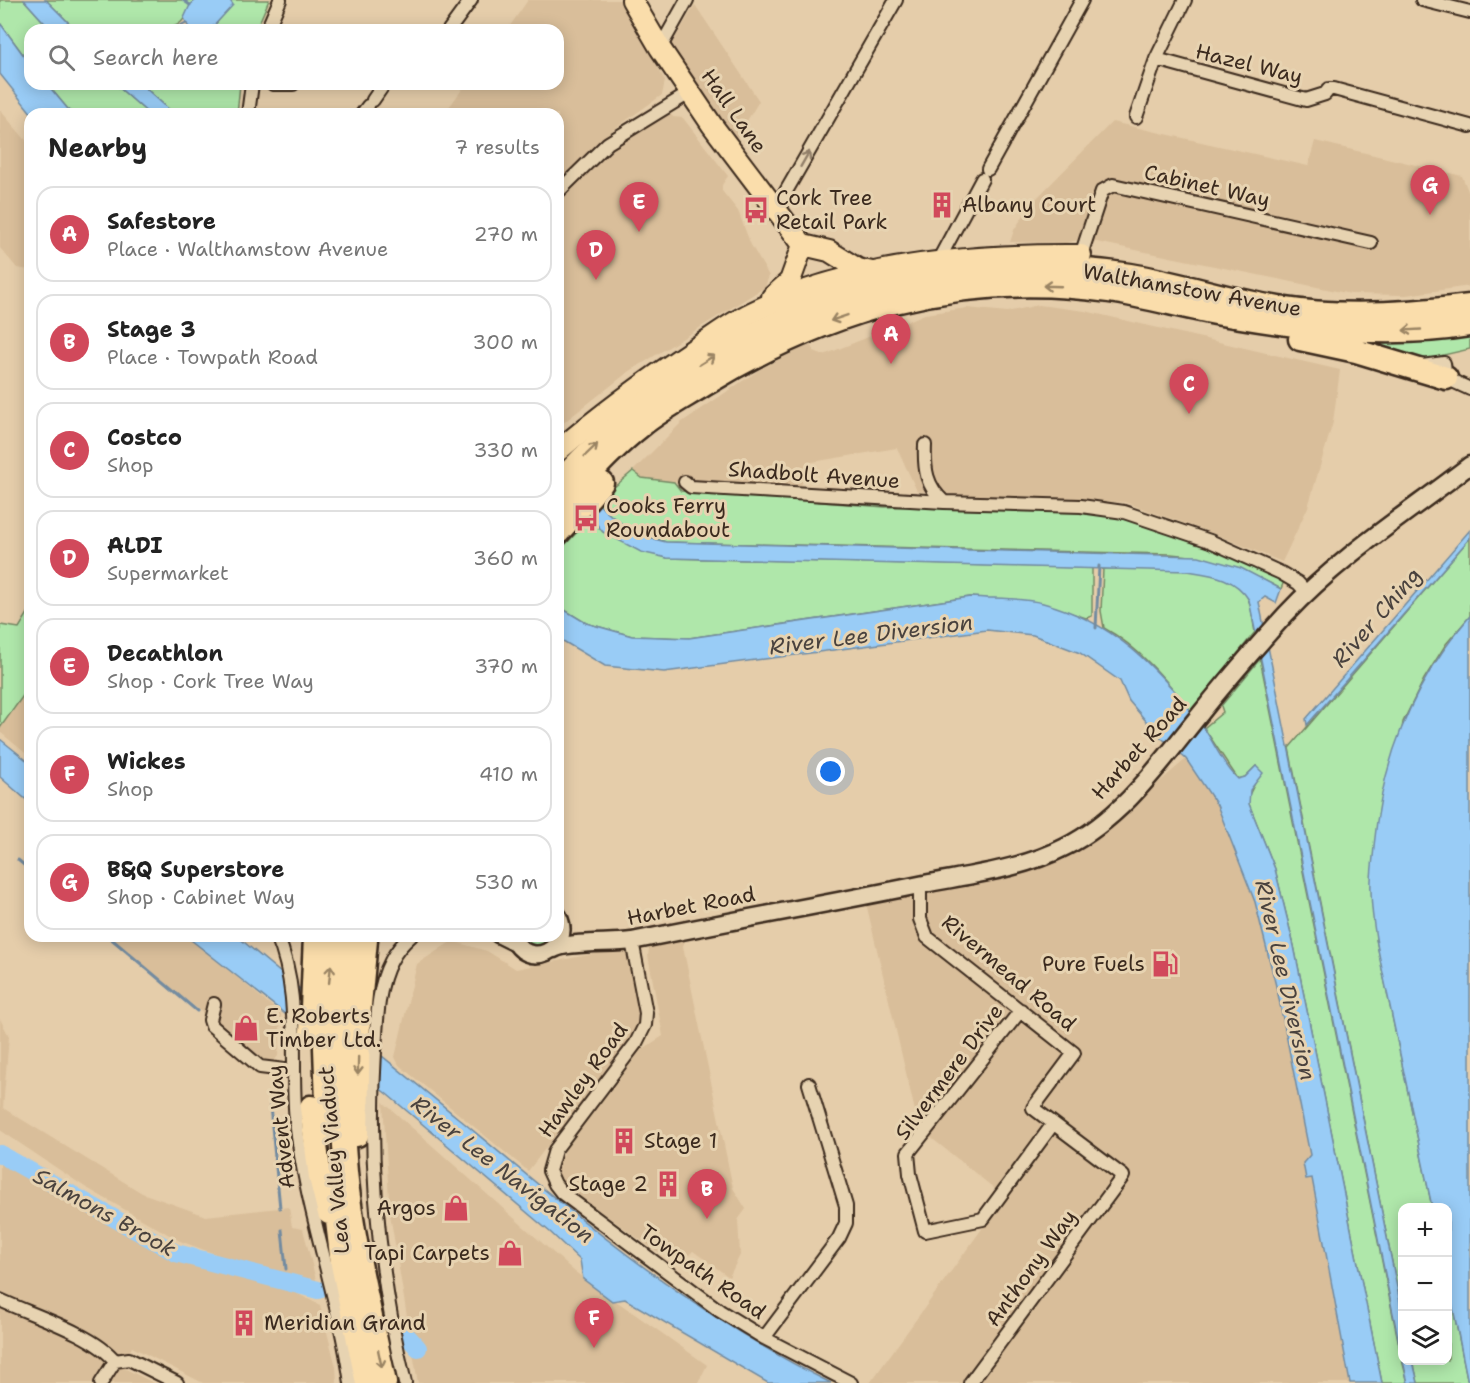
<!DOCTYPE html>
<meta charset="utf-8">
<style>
body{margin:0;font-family:"Shantell Sans",sans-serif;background:#f6f6f6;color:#222}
.controls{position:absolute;right:18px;bottom:18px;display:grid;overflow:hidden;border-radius:12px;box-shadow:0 3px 15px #0003}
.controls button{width:54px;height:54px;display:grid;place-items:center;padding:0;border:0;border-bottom:2px solid #e0e0e0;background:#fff;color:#222;font:30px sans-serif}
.you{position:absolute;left:831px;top:772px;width:21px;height:21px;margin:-15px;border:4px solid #fff;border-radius:50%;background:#1a73e8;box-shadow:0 0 0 9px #1a73e833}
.badge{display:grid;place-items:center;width:39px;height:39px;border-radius:50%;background:#d1495b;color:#fff;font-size:20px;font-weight:700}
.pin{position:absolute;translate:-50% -50px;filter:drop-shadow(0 2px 3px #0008)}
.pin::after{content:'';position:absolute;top:32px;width:21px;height:18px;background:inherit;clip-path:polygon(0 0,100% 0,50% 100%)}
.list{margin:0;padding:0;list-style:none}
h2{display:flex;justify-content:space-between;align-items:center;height:78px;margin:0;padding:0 24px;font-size:26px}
h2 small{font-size:20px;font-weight:400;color:#767676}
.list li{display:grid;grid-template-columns:39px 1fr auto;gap:18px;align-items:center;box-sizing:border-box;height:96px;margin:0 12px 12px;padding:0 12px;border:2px solid #e0e0e0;border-radius:18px}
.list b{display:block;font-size:22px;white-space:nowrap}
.list p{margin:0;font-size:20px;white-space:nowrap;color:#767676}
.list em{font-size:20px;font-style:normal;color:#767676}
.icon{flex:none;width:33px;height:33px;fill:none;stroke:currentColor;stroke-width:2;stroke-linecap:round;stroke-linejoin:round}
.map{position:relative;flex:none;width:1470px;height:1383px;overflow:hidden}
.search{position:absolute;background:#fff;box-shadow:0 3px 15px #0003;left:24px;top:24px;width:540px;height:66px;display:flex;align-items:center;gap:15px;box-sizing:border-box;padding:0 21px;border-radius:18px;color:#767676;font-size:22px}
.panel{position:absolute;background:#fff;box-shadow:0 3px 15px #0003;left:24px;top:108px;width:540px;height:834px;border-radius:18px}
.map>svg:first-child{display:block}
.built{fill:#d9be9a}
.green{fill:#afe7aa;stroke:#758864;stroke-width:1.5}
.water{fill:#99ccf6;stroke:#738ba0;stroke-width:1.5}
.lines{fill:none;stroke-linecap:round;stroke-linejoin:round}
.stream{stroke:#738ba0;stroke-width:3}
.river{stroke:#99ccf6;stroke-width:18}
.street-casing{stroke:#3b2a1e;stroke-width:16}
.secondary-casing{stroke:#3b2a1e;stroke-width:21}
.primary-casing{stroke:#3b2a1e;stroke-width:24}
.highway-casing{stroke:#3b2a1e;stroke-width:27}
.street{stroke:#e7d3b1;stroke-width:12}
.secondary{stroke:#e7d3b1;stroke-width:16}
.primary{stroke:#faddab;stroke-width:20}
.highway{stroke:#faddab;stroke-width:22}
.oneway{stroke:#917e68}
.oneway2{stroke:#9a8464}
.labels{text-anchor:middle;stroke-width:6;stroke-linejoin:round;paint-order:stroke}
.street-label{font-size:21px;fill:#3b2a1e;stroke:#e7d3b1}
.poi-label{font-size:21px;fill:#3b2a1e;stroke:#e7d3b1;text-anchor:start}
.water-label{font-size:22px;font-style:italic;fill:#49423e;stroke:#e7d3b1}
</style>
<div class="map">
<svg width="1470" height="1383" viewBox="0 0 1470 1383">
<rect width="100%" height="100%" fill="#e5cdaa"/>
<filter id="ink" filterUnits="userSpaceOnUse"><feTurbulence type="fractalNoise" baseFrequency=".0167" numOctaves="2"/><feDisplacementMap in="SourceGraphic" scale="12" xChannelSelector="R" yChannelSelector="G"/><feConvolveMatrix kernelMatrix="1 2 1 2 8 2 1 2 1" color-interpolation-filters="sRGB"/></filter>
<g filter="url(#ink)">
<path class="built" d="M 528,0 L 624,0 L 665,81 L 662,95 L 610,132 L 558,185 L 558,114 L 444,114 L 466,84 L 558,84 L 558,30 L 507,30 Z
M 695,5 L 759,101 L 736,139 L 671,45 Z
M 0,110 L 30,145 L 30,270 L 17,268 L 0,248 Z
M 670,113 L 673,117 L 683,118 L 728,176 L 722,185 L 722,191 L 738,211 L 751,245 L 769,276 L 765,287 L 627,373 L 558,427 L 558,204 L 612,147 Z
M 1112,122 L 1308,166 L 1315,141 L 1462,176 L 1470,196 L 1470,286 L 1406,295 L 1351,294 L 1082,239 L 1066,243 L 1010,242 L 1014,230 L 1032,203 Z
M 1039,305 L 1085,311 L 1340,370 L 1333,422 L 1308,507 L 1282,562 L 1215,534 L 1124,502 L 1008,500 L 917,491 L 897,448 L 806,463 L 801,488 L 695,483 L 691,477 L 674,482 L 642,478 L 633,471 L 682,422 L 759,370 L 809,343 L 814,351 L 824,355 L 925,314 L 967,308 L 1007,312 Z
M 30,686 L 30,757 L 0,732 L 0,728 Z
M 1186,759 L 1217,805 L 1257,891 L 1290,1003 L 1358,1383 L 870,1383 L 1005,1197 L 919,1128 L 866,903 L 989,875 L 1106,828 Z
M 109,936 L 188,936 L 281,1014 L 278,1056 L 274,1061 L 265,1062 L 108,938 Z
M 686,937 L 683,947 L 733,1188 L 746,1209 L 738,1220 L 740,1255 L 729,1277 L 693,1251 L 683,1261 L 656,1251 L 569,1189 L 561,1179 L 557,1169 L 566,1148 L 641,1050 L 663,1036 L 648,955 L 650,944 Z
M 452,941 L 487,951 L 516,969 L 618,949 L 628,953 L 642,1003 L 637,1030 L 528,1171 L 399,1065 L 395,1057 L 417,964 Z
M 0,1019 L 9,1036 L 3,1108 L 142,1193 L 206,1216 L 289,1207 L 292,1227 L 303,1229 L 316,1280 L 245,1265 L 180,1241 L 85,1187 L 0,1130 Z
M 383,1102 L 575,1272 L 707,1365 L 698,1383 L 418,1383 L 390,1214 Z
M 0,1158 L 174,1259 L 282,1286 L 320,1305 L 336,1367 L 337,1383 L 203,1383 L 132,1347 L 122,1367 L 154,1383 L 0,1383 Z"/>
<path class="green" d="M 0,0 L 24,0 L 51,30 L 30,30 L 30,64 L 0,23 Z
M 46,0 L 196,0 C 188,6 187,18 180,23 C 162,37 101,30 76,30 Z
M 230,0 L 269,0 L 256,30 L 210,30 L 232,5 Z
M 47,84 L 115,84 L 149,114 L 72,114 Z
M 141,84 L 240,84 L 237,114 L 174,114 Z
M 1470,333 L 1470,349 L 1439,356 L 1439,358 L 1424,360 L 1364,343 L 1364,339 Z
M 633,471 L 642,478 L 674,482 L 681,491 L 885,507 L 980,505 L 1087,510 L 1140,519 L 1201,542 L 1284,581 L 1281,589 C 1245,569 1212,557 1171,554 L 666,542 L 627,530 L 599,505 L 599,500 Z
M 591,518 L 603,532 L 667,558 L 1092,568 L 1092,616 L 1086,618 L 1041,603 L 970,597 L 689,638 L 632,636 L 586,623 L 558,606 L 558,552 Z
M 1470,538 L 1470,616 L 1446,644 L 1424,679 L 1403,722 L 1376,939 L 1432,1207 L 1402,1208 L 1402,1312 L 1289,748 Z
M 1103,569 C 1137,570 1222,563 1244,591 C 1252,602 1252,618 1255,632 L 1191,711 C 1167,681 1138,646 1104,628 L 1101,611 Z
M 30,610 L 30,686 L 0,728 L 0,625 L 19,628 Z
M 1260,659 L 1402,1360 L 1408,1383 L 1382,1383 L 1294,946 L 1275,869 L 1249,804 L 1248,797 L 1255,783 L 1256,766 L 1245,777 L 1238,779 L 1204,728 L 1223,712 L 1221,706 Z
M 519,936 L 556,936 L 552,944 L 531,949 Z
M 1448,1283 L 1468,1383 L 1418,1383 L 1413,1361 L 1448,1360 Z"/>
<path class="water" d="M 24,0 L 46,0 L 76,30 L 51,30 Z
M 196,0 L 230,0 L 233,5 L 210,30 L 189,28 L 184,18 L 190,5 Z
M 0,23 L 30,64 L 30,84 L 47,84 L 72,114 L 32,114 L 0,74 Z
M 115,84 L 141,84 L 174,114 L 149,114 Z
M 558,453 C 592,496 609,529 666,542 L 1199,556 L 1241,568 L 1281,589 L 1276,603 L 1265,597 L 1259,602 L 1402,1312 L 1402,1358 L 1249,600 C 1235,577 1212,575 1187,571 L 667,558 L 641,552 L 603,532 L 558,477 Z
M 1470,530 L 1470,538 L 1307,725 L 1306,719 Z
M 970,597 C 993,599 1020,597 1043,603 C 1114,622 1156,666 1200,722 C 1213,740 1222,764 1238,779 L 1245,777 L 1256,766 L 1263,773 L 1250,790 L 1249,804 L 1275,869 L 1294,946 L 1382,1383 L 1350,1383 L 1312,1178 L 1306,1179 L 1303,1163 L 1310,1155 L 1278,994 L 1255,902 L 1217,805 L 1186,759 L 1158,735 L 1129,701 L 1120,681 L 1080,653 L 1033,635 L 987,630 L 664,672 L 605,666 L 558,638 L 558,606 L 586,623 L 632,636 L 689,638 Z
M 1470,616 L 1470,1383 L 1468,1383 L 1448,1283 L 1448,1208 L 1432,1207 C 1419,1144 1406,1080 1392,1016 C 1384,975 1372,933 1371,891 C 1370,877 1373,861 1374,846 C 1382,760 1413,682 1470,616 Z
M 0,739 L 30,763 L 30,803 L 0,777 Z
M 186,936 L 237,936 C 309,998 384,1057 458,1118 C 576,1216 692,1315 831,1383 L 768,1383 L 625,1299 L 612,1301 L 583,1279 L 580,1260 L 550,1232 L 388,1095 Z
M 1403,1361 L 1413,1361 L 1418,1383 L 1408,1383 Z"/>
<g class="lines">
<path class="stream" d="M 183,0 L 190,5
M 173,30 L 186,23
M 1096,628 L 1099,566
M 18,860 L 30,870
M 108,936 L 197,1011
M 270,1106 L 280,1208
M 282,1230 L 286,1269"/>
<path class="river" d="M 0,1154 L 176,1253 L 318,1290
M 408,1337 L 418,1348"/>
<g class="street-casing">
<path id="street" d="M 1422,0 L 1470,12
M 267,30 L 280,0
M 449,30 L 471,0
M 660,48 L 687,0
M 1156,59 L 1306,100 L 1325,94 L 1329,89 L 1334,89 L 1470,126
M 273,84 L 293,84
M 373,100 L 384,84
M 248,114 L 252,84
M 362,114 L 368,106
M 1136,117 L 1156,59 L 1185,0
M 988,169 L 1082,0
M 558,192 L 608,143 L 691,92
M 774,209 L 781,200 L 896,0
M 1081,255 L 1102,191 L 1113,185 L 1371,243
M 938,261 L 982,179
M 1422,366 L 1444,363 L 1446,378 L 1470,389
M 925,445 C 924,469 926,486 944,502
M 685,482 L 691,487 L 944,502 L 1081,506 L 1124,512 L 1210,541 L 1281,573 L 1298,583 L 1307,593
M 920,885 L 920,919 L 927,937 L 1074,1053 L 1033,1108 L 1123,1176 L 970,1383
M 277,936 C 302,993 290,1061 296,1121 C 306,1210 338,1294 351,1383
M 497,936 L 517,946
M 632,941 L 646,1013 L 645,1025 L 636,1043 L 555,1150 L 549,1171 L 555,1184 L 562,1193 L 720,1311 L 764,1338 L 851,1383
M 214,1004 L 210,1020 L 212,1026 L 260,1067 L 293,1071
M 1021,1010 L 908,1153 L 910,1174 L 925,1231 L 983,1219 L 1053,1124
M 0,1300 C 32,1315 94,1334 115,1361 L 129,1359 L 177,1383
M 764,1338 L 839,1238 L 846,1223 L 846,1206 L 809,1084
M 101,1383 L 115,1361
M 405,1383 C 379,1275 368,1162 375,1051 C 377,1022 377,987 391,961 C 396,951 403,943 411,936"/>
</g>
<g class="secondary-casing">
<path id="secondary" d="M 513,936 C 525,972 575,950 558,916
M 554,949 C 567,941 612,944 632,941 C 729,921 827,904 924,884 C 970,875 1023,869 1065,847 C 1123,818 1161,762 1201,713 C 1228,679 1257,646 1286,614 C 1340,556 1408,513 1470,465"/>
</g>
<g class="primary-casing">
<path id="primary" d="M 632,0 L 660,48 L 712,125 L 803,245 L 829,251 L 858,269 L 872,272
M 772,297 L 790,281 L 803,245
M 558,451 C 602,413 649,379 697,347 C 714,336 732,322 751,313 C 847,264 974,254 1081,255"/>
</g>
<g class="highway-casing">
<path id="highway" d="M 1300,339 L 1356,351 L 1446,378
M 558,483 C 710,321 909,242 1130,275 C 1180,283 1229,300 1279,308 C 1342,318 1407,314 1470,306
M 558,508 C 585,480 611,449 642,425 C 662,409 683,398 704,385 C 829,308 961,270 1109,291 C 1151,297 1192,310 1234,316 C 1312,329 1391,338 1470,325
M 558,533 L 602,483
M 352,936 C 341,1015 339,1093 346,1172 C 353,1243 371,1314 385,1383
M 311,1032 L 315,936
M 311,1107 L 320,1177 L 329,1213
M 328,1130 L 325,1048 L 335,936
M 357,1135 L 359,1016 L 366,940
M 334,1196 L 342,1264 L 367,1383"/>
</g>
<use href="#street" class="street"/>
<use href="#secondary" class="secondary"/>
<use href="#primary" class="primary"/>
<use href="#highway" class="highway"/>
</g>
<defs><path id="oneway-shaft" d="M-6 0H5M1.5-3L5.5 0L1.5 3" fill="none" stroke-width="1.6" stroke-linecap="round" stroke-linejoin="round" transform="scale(1.5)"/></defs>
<use class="oneway" href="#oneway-shaft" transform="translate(805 159) rotate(-60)"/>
<g class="oneway2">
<use href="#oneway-shaft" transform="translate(1052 286) rotate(-178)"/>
<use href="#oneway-shaft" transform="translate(839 318) rotate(161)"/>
<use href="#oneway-shaft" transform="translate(1412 330) rotate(177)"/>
<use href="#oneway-shaft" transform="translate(707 360) rotate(-32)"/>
<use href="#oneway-shaft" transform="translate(591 450) rotate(-44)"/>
<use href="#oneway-shaft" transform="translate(330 974) rotate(-84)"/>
<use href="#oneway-shaft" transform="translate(358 1066) rotate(91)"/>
<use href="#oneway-shaft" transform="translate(380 1359) rotate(78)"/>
</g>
</g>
<defs>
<g id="building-bare" transform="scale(2.07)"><path d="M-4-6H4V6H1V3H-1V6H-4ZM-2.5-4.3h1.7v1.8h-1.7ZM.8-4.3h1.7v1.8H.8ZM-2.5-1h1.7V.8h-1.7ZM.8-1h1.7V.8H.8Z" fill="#d1495b" stroke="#e7d3b1" stroke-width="2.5" paint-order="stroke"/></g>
<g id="bus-bare" transform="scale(2.07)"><path d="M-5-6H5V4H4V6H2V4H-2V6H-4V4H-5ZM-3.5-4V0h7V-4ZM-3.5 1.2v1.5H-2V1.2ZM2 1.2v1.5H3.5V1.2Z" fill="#d1495b" stroke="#e7d3b1" stroke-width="2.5" paint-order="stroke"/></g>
<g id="fuel-bare" transform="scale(2.07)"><path d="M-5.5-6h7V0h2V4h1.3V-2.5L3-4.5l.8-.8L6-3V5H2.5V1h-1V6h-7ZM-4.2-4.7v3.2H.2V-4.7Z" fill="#d1495b" stroke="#e7d3b1" stroke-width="2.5" paint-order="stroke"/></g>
<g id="shop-bare" transform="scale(2.07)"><path d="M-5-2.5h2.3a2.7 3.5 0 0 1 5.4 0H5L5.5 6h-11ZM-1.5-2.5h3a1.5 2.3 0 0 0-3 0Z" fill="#d1495b" stroke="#e7d3b1" stroke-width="2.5" paint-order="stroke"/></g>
</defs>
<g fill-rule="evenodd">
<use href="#building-bare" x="942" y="205"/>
<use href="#bus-bare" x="756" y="210"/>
<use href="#bus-bare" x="586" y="518"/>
<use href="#fuel-bare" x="1165" y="964"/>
<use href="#shop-bare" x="246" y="1028"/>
<use href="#building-bare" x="624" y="1141"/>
<use href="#building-bare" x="668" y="1184"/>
<use href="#shop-bare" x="456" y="1208"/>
<use href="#shop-bare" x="510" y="1253"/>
<use href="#building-bare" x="244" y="1323"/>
</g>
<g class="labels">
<g class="street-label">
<text transform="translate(1249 64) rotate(14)" y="7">Hazel Way</text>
<text transform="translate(734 111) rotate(55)" y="7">Hall Lane</text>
<text transform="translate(1207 186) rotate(13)" y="7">Cabinet Way</text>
<text transform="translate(1192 290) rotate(10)" y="7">Walthamstow Avenue</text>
<text transform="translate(814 475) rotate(4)" y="7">Shadbolt Avenue</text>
<text transform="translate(1139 748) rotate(-48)" y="7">Harbet Road</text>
<text transform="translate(691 906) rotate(-11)" y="7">Harbet Road</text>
<text transform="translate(1009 973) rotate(40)" y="7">Rivermead Road</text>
<text transform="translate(949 1072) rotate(-53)" y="7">Silvermere Drive</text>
<text transform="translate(583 1080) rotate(-54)" y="7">Hawley Road</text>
<text transform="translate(281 1127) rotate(-96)" y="7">Advent Way</text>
<text transform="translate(334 1160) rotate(-95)" y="7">Lea Valley Viaduct</text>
<text transform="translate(1031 1268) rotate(-54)" y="7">Anthony Way</text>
<text transform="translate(703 1272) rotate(35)" y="7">Towpath Road</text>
</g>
<g class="poi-label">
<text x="776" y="205">Cork Tree<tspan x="776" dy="24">Retail Park</tspan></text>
<text x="962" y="212">Albany Court</text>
<text x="606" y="513">Cooks Ferry<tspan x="606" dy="24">Roundabout</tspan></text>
<text x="1145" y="971" text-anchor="end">Pure Fuels</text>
<text x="266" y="1023">E. Roberts<tspan x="266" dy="24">Timber Ltd.</tspan></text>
<text x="644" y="1148">Stage 1</text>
<text x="648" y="1191" text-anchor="end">Stage 2</text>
<text x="436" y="1215" text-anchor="end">Argos</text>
<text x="490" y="1260" text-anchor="end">Tapi Carpets</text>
<text x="264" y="1330">Meridian Grand</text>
</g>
<g class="water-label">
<text transform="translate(1376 617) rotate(-49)" y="8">River Ching</text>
<text transform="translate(871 634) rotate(-7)" y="8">River Lee Diversion</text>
<text transform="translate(1286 980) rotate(77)" y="8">River Lee Diversion</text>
<text transform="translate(503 1169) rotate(38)" y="8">River Lee Navigation</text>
<text transform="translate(105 1212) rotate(29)" y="8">Salmons Brook</text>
</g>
</g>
</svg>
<div class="controls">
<button>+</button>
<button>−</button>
<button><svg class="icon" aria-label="layers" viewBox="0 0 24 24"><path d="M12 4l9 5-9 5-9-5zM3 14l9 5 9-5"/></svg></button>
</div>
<div class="you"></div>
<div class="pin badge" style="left:891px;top:364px">A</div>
<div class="pin badge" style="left:707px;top:1219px">B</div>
<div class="pin badge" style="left:1189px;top:414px">C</div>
<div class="pin badge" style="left:596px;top:280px">D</div>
<div class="pin badge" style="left:639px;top:232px">E</div>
<div class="pin badge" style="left:594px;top:1348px">F</div>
<div class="pin badge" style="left:1430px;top:215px">G</div>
<div class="search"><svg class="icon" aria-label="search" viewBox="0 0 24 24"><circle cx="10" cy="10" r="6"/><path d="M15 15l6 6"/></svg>Search here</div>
<section class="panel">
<h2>Nearby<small>7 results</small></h2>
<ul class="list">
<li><span class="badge">A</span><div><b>Safestore</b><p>Place · Walthamstow Avenue</p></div><em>270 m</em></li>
<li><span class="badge">B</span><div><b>Stage 3</b><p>Place · Towpath Road</p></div><em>300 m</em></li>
<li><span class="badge">C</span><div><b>Costco</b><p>Shop</p></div><em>330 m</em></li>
<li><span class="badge">D</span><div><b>ALDI</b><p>Supermarket</p></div><em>360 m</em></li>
<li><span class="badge">E</span><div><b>Decathlon</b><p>Shop · Cork Tree Way</p></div><em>370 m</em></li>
<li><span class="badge">F</span><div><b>Wickes</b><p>Shop</p></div><em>410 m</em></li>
<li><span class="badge">G</span><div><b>B&amp;Q Superstore</b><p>Shop · Cabinet Way</p></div><em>530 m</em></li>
</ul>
</section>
</div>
